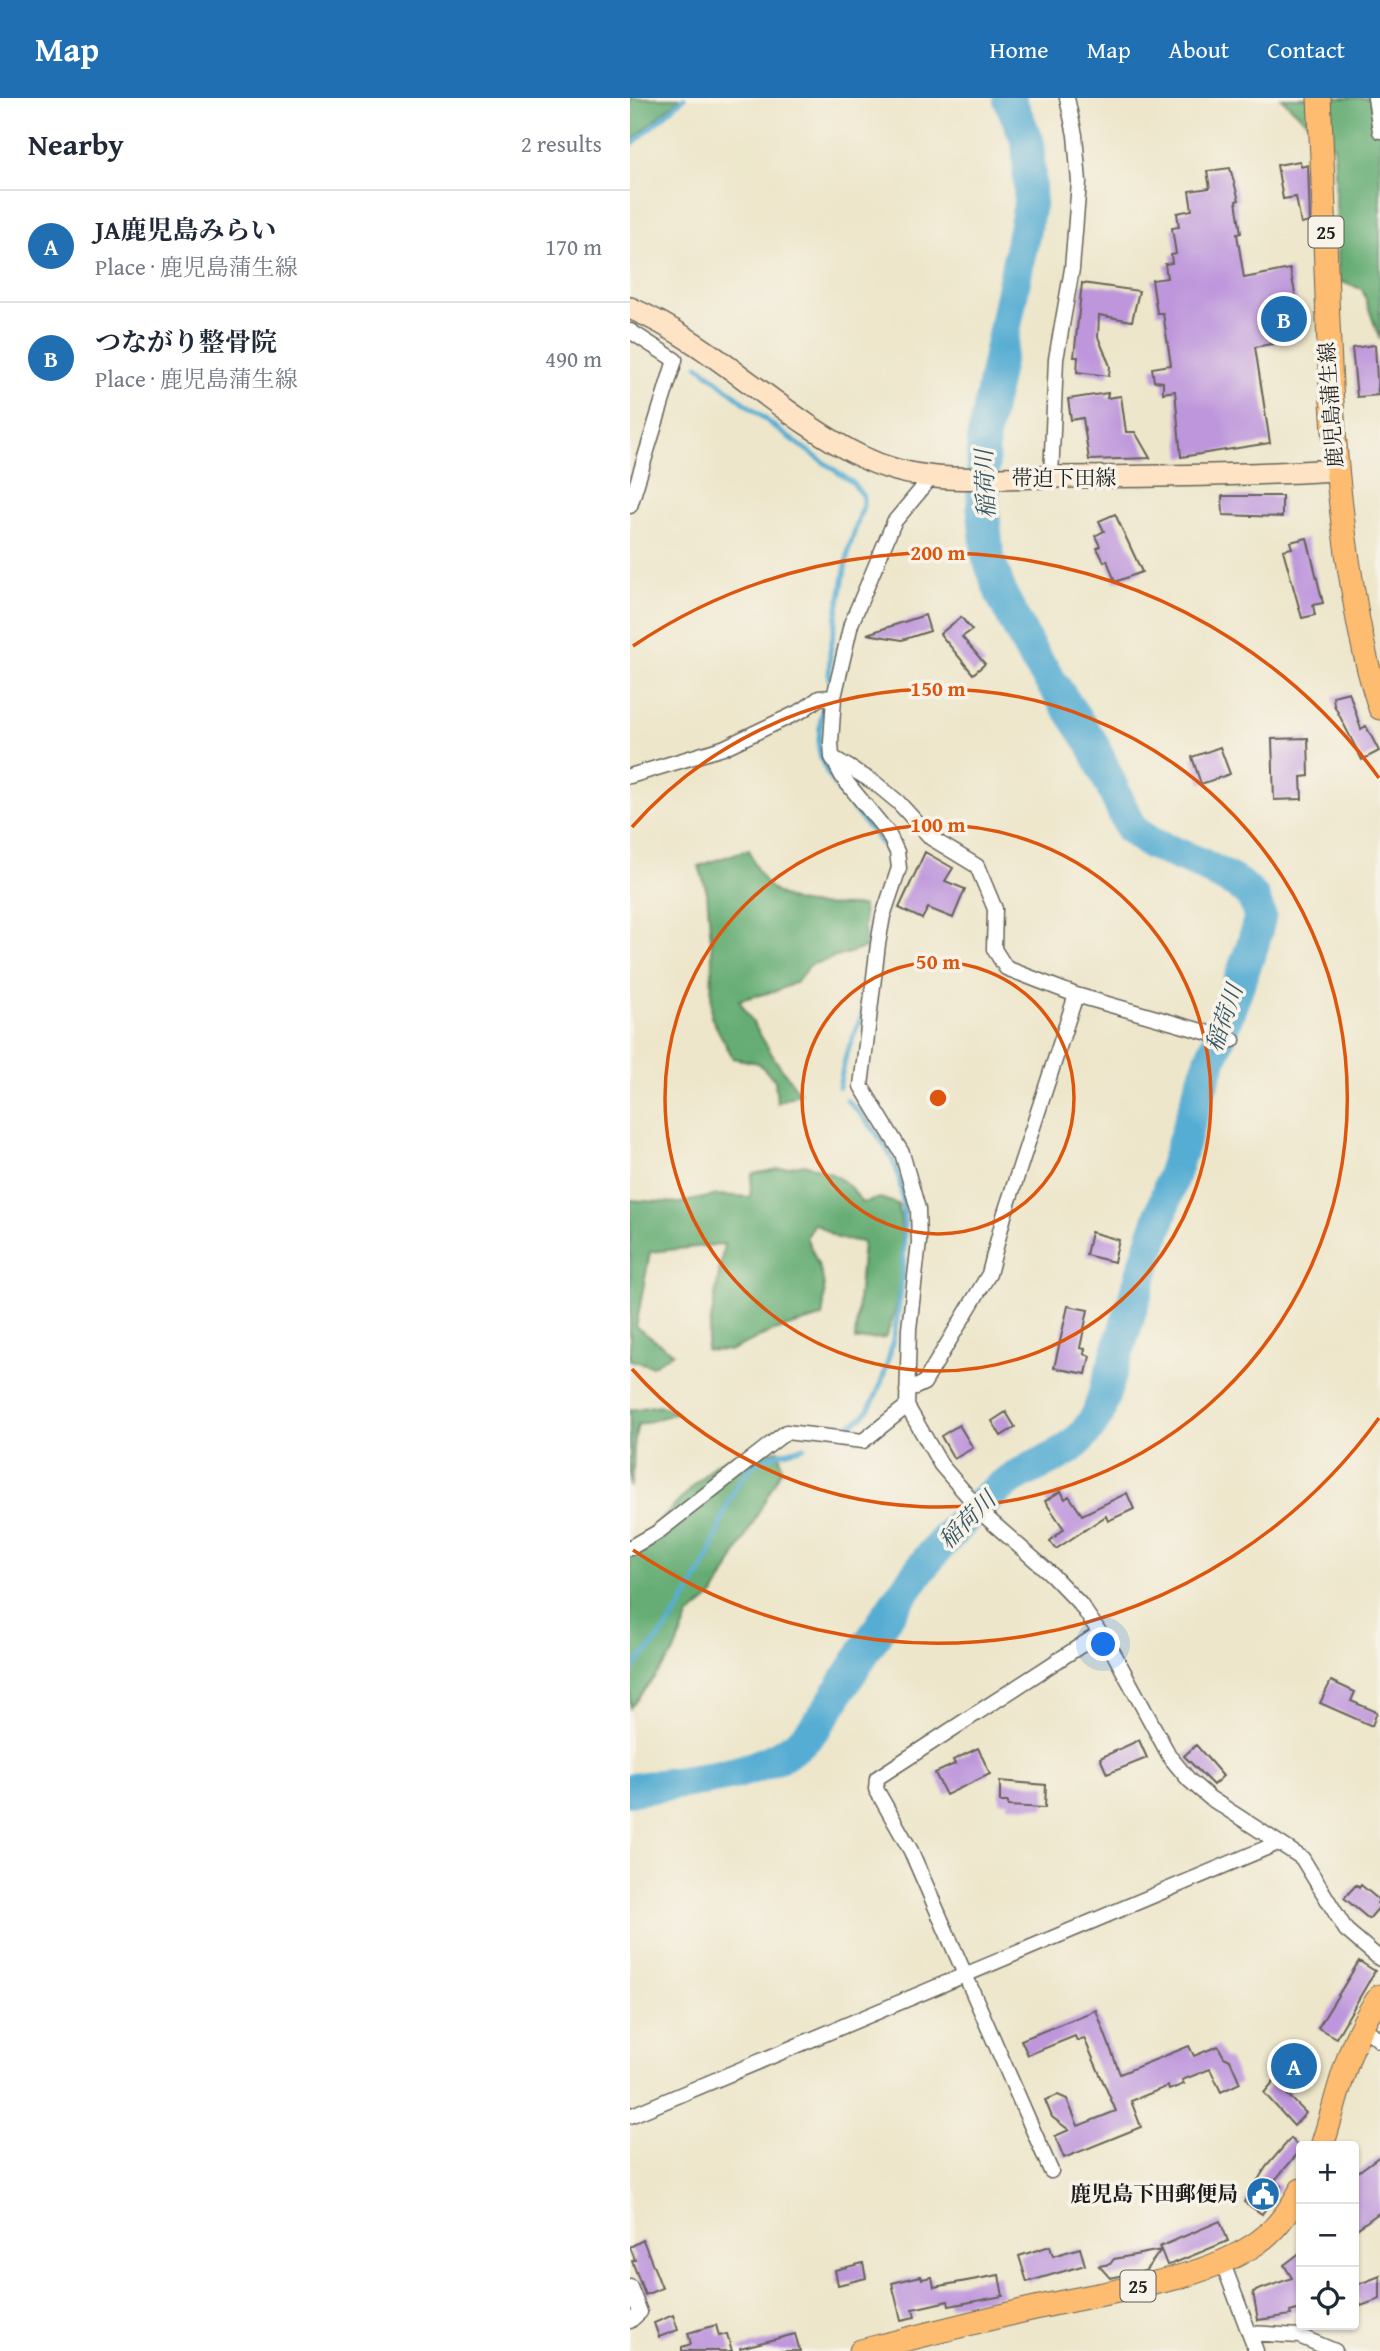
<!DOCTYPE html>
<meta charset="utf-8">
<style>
body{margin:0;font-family:"Gentium Book Plus","Noto Serif JP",serif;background:#f6f6f7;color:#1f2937}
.controls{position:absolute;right:21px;bottom:21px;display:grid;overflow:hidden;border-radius:7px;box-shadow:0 2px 5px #0004}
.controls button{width:63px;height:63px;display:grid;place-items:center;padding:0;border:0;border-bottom:2px solid #e0e1e3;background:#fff;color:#1f2937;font:35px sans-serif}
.you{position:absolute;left:474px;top:1547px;width:24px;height:24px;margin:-18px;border:5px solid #fff;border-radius:50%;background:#1a73e8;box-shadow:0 0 0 10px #1a73e833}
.badge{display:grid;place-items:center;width:46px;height:46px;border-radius:50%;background:#1f6fb2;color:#fff;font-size:23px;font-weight:700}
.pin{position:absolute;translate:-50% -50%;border:4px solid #fff;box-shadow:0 2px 7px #0006}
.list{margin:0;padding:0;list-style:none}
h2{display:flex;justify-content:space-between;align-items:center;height:91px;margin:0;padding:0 28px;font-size:30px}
h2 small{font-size:23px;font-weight:400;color:#747a83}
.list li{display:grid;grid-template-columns:46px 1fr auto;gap:21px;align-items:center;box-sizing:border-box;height:112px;padding:0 28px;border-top:2px solid #e0e1e3}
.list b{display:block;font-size:26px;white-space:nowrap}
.list p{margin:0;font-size:23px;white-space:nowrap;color:#747a83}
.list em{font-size:23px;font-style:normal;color:#747a83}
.icon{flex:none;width:38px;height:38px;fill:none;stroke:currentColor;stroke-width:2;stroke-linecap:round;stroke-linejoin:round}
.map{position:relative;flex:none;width:750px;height:2253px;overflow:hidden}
header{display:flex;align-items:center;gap:42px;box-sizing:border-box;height:98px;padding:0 35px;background:#1f6fb2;color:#fff}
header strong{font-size:33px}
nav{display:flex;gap:38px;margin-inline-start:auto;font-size:24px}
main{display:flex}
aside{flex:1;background:#fff}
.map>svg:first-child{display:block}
.forest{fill:#66ad74;stroke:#416448;stroke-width:2}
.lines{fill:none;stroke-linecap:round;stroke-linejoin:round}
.stream{stroke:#57add3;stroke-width:5}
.river{stroke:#57add3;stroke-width:33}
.building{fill:#be96dc}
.street-casing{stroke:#656359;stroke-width:17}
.secondary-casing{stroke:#656359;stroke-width:24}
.primary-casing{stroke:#656359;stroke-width:25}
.street{stroke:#fff;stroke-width:14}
.secondary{stroke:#fee4c5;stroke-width:21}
.primary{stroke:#fdbc6f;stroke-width:23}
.ring{fill:none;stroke:#de560d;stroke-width:3.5}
.labels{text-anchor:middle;stroke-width:7;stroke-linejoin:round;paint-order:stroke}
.shield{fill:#f7f3e8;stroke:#5e5c59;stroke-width:2}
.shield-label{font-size:19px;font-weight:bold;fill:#1c1c1c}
.street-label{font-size:21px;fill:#1c1c1c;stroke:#f7f3e8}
.poi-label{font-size:21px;font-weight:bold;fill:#1c1c1c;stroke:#f7f3e8;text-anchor:end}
.water-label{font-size:23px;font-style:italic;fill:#345665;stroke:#f7f3e8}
.centre{fill:#de560d;stroke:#f7f3e8;stroke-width:3.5}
.ring-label{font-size:21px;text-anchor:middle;font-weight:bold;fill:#de560d;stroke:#f7f3e8;stroke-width:7;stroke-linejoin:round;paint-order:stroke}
</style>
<header>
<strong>Map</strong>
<nav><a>Home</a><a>Map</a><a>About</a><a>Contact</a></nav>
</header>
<main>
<aside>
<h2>Nearby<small>2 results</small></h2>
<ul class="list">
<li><span class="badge">A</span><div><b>JA鹿児島みらい</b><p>Place · 鹿児島蒲生線</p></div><em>170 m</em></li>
<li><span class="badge">B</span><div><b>つながり整骨院</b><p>Place · 鹿児島蒲生線</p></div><em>490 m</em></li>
</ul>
</aside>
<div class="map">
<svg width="750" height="2253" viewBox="0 0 750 2253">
<rect width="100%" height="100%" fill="#f7f3e8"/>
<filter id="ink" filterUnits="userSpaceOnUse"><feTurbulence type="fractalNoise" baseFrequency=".0143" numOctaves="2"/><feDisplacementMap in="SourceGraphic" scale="14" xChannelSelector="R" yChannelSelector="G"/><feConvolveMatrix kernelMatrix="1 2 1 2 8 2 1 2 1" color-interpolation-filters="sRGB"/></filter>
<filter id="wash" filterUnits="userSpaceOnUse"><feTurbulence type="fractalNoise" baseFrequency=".00686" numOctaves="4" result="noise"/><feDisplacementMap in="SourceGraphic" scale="28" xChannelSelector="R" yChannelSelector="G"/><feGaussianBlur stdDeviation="1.57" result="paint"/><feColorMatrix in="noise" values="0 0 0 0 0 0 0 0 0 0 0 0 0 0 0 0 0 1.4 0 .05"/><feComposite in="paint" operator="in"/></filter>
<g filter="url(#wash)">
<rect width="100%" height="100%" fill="#ede6ca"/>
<path class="forest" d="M 0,0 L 51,0 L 0,44 Z
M 651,0 L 750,0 L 750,242 L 732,191 L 709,183 L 704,49 Z
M 119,751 C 137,813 178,807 233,808 L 235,850 L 180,867 L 167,884 L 146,893 L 109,902 L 146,963 L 170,995 L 147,1005 L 145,982 L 128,965 L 103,960 L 81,919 L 82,855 L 77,794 L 69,768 Z
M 174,1066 C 201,1074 217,1080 232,1105 L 250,1100 L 268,1106 C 277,1150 274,1200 255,1240 L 225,1242 L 233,1144 L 207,1140 L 184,1125 L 176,1139 C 190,1170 199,1184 192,1219 L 140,1234 L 100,1253 L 76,1252 L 94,1146 L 20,1154 L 6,1229 L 43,1255 L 22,1268 L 0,1262 L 0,1102 L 49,1105 L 88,1097 L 120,1099 L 122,1076 Z
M 29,1307 L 46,1315 L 8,1327 C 0,1352 7,1367 0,1389 L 0,1312 Z
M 149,1352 L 152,1371 L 84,1497 L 59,1518 L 43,1556 L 0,1610 L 0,1453 L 85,1366 L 106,1356 Z"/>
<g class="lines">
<path class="stream" d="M 0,48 L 54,0
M 68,267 L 151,334 L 223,385 L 233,399 L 233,408 L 219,450 L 200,554 L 199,581
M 192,612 C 191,624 188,638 189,650 C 192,684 243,730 261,759 L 260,777 L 241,828 L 235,899
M 209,989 L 216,957 L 234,912
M 206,1334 C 214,1329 227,1325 233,1318 C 269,1279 285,1119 266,1070 C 255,1042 238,1023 217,1002
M 0,1572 C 34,1538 52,1510 74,1468 C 91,1436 96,1386 128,1364 C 140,1356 161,1353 174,1349"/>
<path class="river" d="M 0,1692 C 56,1682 120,1682 167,1647 C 189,1630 203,1602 218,1579 C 247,1534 276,1485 312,1445 C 330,1424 351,1403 373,1387 C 415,1357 439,1366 468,1316 L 570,991 L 623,846 L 630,818 L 623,799 L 610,787 L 569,765 L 520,745 L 501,731 L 462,645 L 401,554 L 372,498 L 358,459 L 353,410 L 353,341 L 400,104 L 398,44 L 379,0"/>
</g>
<g id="blocks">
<path class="building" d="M 670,63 L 671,69 L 678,67 L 680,124 L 671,126 L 666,99 L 653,101 L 647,67 Z
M 600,70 L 609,102 L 606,103 L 611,135 L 607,136 L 614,180 L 660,171 L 673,233 L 668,241 L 625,249 L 640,345 L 551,359 L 545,293 L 533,295 L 533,284 L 524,283 L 522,270 L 541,267 L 533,215 L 527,215 L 522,182 L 537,180 L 535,166 L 542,165 L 541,157 L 546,156 L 542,130 L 549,129 L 547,115 L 562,112 L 559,93 L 580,90 L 577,73 Z
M 452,185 L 509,193 L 502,223 L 469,217 L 468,239 L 480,268 L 479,278 L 447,274 L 448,259 L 444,259 Z
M 745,247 L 748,297 L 727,299 L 722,250 Z
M 478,295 L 477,300 L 491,298 L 496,334 L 505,334 L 520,360 L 459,362 L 453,320 L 441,322 L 438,301 Z
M 592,398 L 652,398 L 652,419 L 593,417 Z
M 485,416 L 512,474 L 485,484 L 477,462 L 474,464 L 467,450 L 470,448 L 465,438 L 474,433 L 469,423 Z
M 677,440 L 693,505 L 683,507 L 685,517 L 672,520 L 653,452 L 662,450 L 660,444 Z
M 295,517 L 300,533 L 272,542 L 237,536 Z
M 331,519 L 342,532 L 332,539 L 355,566 L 343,576 L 310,536 Z
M 719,594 L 731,631 L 736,628 L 749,653 L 732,662 L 704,607 L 703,598 Z
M 678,640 L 679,678 L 671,679 L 672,701 L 644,702 L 642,641 Z
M 590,649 L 600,676 L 571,686 L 562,659 Z
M 295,754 L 323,770 L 315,783 L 335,791 L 323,820 L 298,810 L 292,821 L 269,810 Z
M 461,1134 L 489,1142 L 484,1164 L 456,1157 Z
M 438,1208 L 458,1212 L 450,1250 L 455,1251 L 454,1256 L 460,1258 L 456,1276 L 424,1270 Z
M 376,1314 L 385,1329 L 371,1338 L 362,1323 Z
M 329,1327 L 343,1350 L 324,1361 L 311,1338 Z
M 431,1393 L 435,1401 L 439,1398 L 452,1417 L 497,1395 L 504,1411 L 478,1423 L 476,1418 L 426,1451 L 420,1443 L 434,1431 L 415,1403 Z
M 701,1583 L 725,1594 L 721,1603 L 747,1614 L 742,1628 L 690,1605 Z
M 509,1642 L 517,1660 L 477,1676 L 470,1660 Z
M 566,1647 L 593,1678 L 583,1687 L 554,1658 Z
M 348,1650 L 360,1676 L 316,1697 L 305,1675 L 325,1666 L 323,1662 Z
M 370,1683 L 416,1687 L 415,1710 L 378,1708 L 378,1704 L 370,1704 Z
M 726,1787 L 729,1790 L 731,1787 L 749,1802 L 747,1805 L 750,1808 L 739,1821 L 714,1800 Z
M 729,1863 L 745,1873 L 706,1940 L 688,1930 Z
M 466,1912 L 490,1976 L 559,1948 L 564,1958 L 588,1948 L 594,1959 L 600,1962 L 610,1985 L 591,1994 L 580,1971 L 552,1982 L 554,1986 L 539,1992 L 538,1988 L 501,2003 L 511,2029 L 434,2060 L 425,2038 L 439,2032 L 422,2019 L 415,2002 L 428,1997 L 437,2001 L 448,2028 L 486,2013 L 454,1940 L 447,1943 L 445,1938 L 398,1957 L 391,1942 Z
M 665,1946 L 685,1962 L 658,1997 L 676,2015 L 664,2028 L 634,1995 L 648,1978 L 643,1974 Z
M 661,2040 L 671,2052 L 644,2083 L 651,2088 L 632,2116 L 614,2104 L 636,2069 Z
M 750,2058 L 750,2114 L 724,2133 L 724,2077 Z
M 590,2123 L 598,2143 L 542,2166 L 537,2167 L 531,2152 L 515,2173 L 480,2180 L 469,2168 L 480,2166 L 484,2161 L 531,2152 L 529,2149 Z
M 13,2142 L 32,2190 L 15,2197 L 2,2163 L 5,2162 L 0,2149 Z
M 420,2148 L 423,2158 L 450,2150 L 455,2167 L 397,2184 L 389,2158 Z
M 671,2154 L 671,2211 L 660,2214 L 661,2217 L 628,2222 L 623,2194 L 662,2180 L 654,2167 Z
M 233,2165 L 236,2180 L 208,2187 L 205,2172 Z
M 369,2177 L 373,2198 L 319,2208 L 318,2203 L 283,2211 L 285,2219 L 271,2222 L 262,2185 L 291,2178 L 292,2181 L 302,2179 L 304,2189 Z
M 750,2178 L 750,2201 L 731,2208 L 724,2188 Z
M 43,2217 L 48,2232 L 29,2239 L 24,2225 Z
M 86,2227 L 89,2238 L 97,2236 L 102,2253 L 52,2253 L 52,2249 L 61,2246 L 58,2235 Z
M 165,2236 L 170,2253 L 111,2253 L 110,2250 Z"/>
</g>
</g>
<g filter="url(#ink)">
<use href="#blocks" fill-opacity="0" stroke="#656359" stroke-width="2"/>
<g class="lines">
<g class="street-casing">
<path id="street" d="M 745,0 L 750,33
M 0,233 L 45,262 L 0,408
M 421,379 L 426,261 L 442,171 L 449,84 L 445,37 L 437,0
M 300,381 L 264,424 L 221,526 L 204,599 L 201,644 L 202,659 L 213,680 L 258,735 L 267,754 L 269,770 L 253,818 L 248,846 L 231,988 L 272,1055 L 288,1111 L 289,1144 L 279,1231 L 277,1308 L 311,1367 L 356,1419 L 421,1476 L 450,1506 L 483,1554 L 540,1659 L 559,1682 L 580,1700 L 672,1760 L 716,1832 L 750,1861
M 202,659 L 245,685 L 268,704 L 301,740 L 347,768 L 365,811 L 364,851 L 376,870 L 446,897 L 603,942
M 0,678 L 93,650 L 173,612 L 189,600 L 204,599
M 277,1293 L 294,1285 L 359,1176 L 374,1118 L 446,897
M 0,1450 L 28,1434 L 156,1334 L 233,1343 L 277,1308
M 732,1927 L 750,1943
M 0,2018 L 648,1745
M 421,2073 L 281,1753 L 246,1691 L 247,1680 L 470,1535
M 592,2163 L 626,2253
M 0,2189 L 10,2214 L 0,2223
M 620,2235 L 669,2238 L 705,2253"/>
</g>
<g class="secondary-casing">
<path id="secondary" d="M 0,210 C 85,246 149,318 232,359 C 292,389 354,379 419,379 C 515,379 609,378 705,372"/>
</g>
<g class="primary-casing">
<path id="primary" d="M 689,0 C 698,152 695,304 717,455 C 725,507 733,559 750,610
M 692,2048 C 709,1997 717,1942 750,1898
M 231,2253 C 297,2236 362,2219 428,2205 C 491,2191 573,2182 627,2145 C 646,2132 660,2112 671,2092"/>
</g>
<use href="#street" class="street"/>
<use href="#secondary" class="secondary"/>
<use href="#primary" class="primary"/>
</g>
</g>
<g class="ring">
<circle cx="308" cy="1000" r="136"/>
<circle cx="308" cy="1000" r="273"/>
<path d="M2 729A409 409 0 1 1 2 1271"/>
<path d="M749 1320A545 545 0 0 1 3 1452M3 548A545 545 0 0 1 749 680"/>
</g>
<defs>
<g id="civic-disc" transform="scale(1.75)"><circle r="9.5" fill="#1f6fb2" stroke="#f7f3e8"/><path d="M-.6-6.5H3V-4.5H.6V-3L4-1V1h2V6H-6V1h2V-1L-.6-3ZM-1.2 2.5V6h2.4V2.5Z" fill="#fff"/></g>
</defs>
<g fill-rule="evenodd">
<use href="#civic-disc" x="633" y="2096"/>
</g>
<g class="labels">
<g class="shield">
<rect x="678.5" y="118.5" width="35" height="31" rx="5"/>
<rect x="490.5" y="2172.5" width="35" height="31" rx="5"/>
</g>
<g class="shield-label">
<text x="696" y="141">25</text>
<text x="508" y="2195">25</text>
</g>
<g class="street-label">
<text transform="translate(701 307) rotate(-94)" y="7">鹿児島蒲生線</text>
<text x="434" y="387">帯迫下田線</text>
</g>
<g class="poi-label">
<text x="608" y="2103">鹿児島下田郵便局</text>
</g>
<g class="water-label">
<text transform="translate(355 386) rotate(-92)" y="8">稲荷川</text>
<text transform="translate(594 920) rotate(-71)" y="8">稲荷川</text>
<text transform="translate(337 1422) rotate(-45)" y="8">稲荷川</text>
</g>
</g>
<circle cx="308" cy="1000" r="10" class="centre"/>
<g class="ring-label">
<text x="308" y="462">200 m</text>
<text x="308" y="598">150 m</text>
<text x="308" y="734">100 m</text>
<text x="308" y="871">50 m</text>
</g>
</svg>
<div class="controls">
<button>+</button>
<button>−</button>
<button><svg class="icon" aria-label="locate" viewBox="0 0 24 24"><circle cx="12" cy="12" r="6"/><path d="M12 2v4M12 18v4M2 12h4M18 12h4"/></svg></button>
</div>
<div class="you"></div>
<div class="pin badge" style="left:664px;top:1968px">A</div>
<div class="pin badge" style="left:654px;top:221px">B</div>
</div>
</main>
